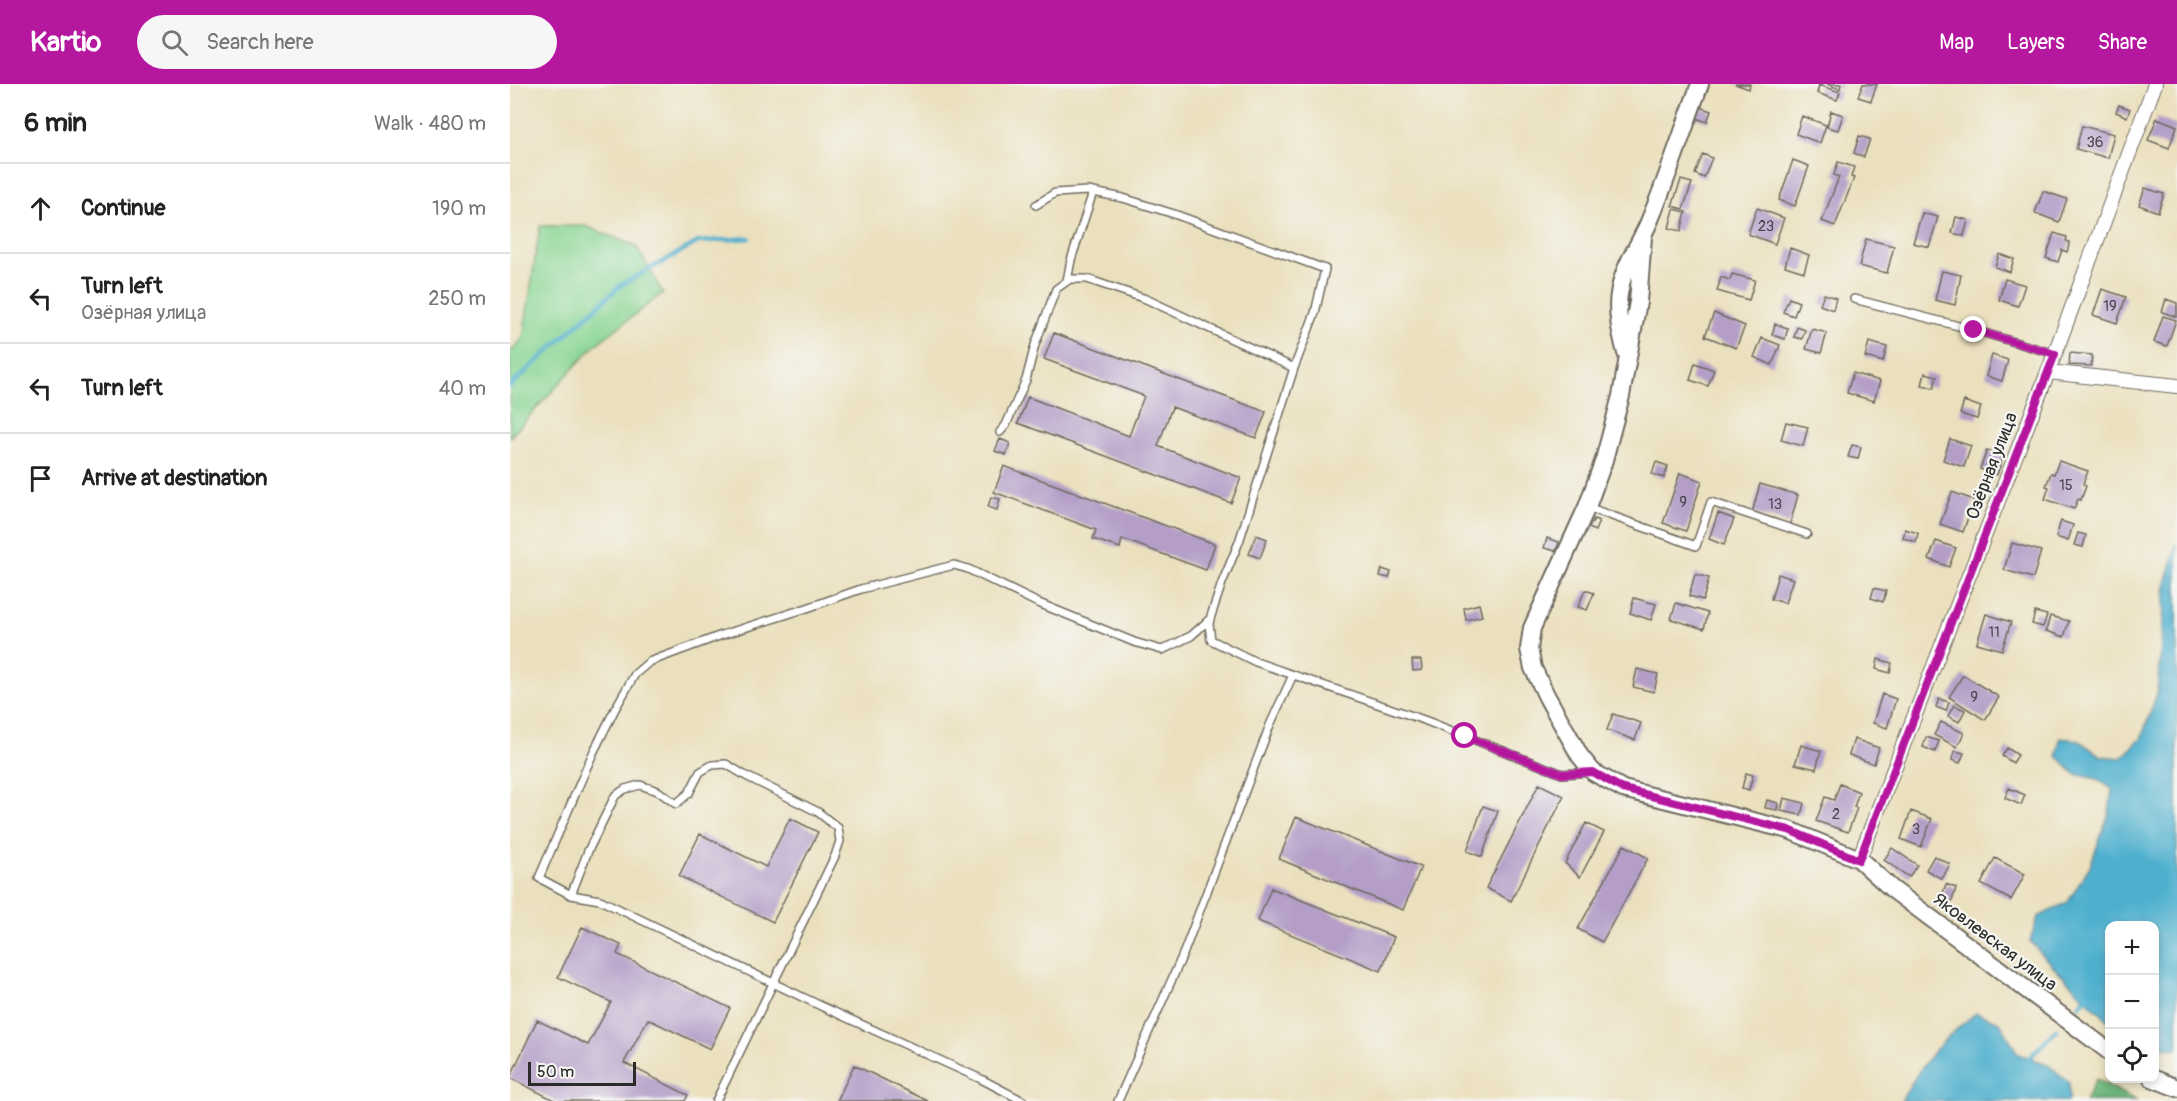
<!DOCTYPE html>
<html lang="en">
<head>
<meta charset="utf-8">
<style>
	:root { --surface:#fff; --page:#f6f6f6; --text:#222; --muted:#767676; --line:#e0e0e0; --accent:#b5179e }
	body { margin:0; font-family:Pangolin,sans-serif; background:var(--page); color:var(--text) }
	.controls { position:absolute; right:18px; bottom:18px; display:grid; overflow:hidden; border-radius:12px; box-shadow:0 3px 9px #0003 }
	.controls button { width:54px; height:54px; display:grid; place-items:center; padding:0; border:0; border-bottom:2px solid var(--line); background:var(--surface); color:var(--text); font:30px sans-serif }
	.scale { position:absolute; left:18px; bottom:15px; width:108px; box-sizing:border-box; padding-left:6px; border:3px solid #2b2b2b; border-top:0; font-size:16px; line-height:21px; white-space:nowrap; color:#2b2b2b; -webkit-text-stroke:4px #f6f6f2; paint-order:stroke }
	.stop { position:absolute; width:18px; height:18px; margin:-14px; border:4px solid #b5179e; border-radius:50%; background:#fff }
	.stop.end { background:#b5179e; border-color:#fff; box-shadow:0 2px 6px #0008 }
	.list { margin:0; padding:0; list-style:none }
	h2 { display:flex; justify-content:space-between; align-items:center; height:78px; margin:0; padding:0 24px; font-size:26px }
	h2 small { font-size:20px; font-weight:400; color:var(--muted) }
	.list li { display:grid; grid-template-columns:39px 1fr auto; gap:18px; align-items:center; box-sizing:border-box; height:90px; padding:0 24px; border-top:2px solid var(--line) }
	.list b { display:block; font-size:22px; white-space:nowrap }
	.list p { margin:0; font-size:20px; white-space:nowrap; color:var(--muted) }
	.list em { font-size:20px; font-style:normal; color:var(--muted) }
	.icon { flex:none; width:33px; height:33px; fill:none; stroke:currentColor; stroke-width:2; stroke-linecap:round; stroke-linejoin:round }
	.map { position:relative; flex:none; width:1667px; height:1017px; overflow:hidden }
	header { display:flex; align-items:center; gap:36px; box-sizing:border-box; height:84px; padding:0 30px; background:var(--accent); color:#fff }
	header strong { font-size:28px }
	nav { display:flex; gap:33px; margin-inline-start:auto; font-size:21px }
	.search { width:420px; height:54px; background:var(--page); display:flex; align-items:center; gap:15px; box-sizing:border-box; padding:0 21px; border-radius:33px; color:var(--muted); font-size:22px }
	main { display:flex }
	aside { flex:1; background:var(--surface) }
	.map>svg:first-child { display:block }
</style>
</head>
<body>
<header>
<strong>Kartio</strong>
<div class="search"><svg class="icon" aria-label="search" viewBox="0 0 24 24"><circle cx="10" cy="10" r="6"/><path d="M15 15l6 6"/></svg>Search here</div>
<nav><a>Map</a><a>Layers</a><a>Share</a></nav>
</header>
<main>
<aside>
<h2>6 min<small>Walk · 480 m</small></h2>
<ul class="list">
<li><svg class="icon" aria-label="ahead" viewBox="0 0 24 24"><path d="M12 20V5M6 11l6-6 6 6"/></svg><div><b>Continue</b></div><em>190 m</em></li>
<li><svg class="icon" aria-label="left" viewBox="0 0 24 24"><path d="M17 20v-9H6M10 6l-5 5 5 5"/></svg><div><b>Turn left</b><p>Озёрная улица</p></div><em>250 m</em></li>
<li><svg class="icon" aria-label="left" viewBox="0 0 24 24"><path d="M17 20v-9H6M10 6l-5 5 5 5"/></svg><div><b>Turn left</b></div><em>40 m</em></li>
<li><svg class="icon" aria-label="arrive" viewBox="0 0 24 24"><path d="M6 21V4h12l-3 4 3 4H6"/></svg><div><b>Arrive at destination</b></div></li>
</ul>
</aside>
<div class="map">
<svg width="1667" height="1017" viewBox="0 0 1667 1017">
	<rect width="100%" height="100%" fill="#f6f6f2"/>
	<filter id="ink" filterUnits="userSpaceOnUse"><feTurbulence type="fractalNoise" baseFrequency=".0167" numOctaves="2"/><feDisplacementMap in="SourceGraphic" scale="12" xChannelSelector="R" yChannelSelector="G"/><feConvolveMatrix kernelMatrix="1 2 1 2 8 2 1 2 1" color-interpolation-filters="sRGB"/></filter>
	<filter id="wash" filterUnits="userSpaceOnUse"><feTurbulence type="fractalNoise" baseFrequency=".008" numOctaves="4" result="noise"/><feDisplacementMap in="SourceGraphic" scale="24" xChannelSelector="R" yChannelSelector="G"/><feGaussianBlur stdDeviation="1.35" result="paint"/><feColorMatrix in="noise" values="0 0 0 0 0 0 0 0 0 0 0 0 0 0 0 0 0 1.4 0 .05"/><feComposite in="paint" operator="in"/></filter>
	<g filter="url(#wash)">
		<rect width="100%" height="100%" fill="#ebe0be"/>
		<path fill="#88d593" stroke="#5a805f" stroke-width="1.5" d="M30 142H75L126 162 153 209 84 262 0 353V269L13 254Z"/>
		<path fill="#6eb67d" stroke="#4c7054" stroke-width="1.5" d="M1586 995 1627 1017H1575Z"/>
		<path fill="#50b0ce" stroke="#3e6e7c" stroke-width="1.5" d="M1667 460V965L1645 961 1644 842H1600L1599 938 1536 875 1520 857 1528 833 1558 818 1580 782 1599 729 1602 705 1587 695 1565 690 1547 672 1550 654 1568 656 1591 672 1611 674 1631 655 1647 610 1656 500Z
			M1466 929 1490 938 1508 970 1537 980 1559 998V1017H1391C1414 976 1429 958 1466 929Z"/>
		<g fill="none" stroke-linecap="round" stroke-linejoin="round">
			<path stroke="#50b0ce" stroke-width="4.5" d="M0 302 111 201 188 158 239 154
				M1569 922 1576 914
				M1519 974 1546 946"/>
		</g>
		<g id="blocks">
			<path fill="#b49ec7" d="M1225 0H1240L1239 5Z
				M1317 0H1331L1330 5Z
				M1353 0H1367L1361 17 1348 13Z
				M1309 1 1330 8 1327 16 1307 9Z
				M1609 21 1620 25 1617 33 1606 28Z
				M1187 22 1201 27 1197 38 1183 33Z
				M1321 27 1333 31 1328 46 1317 43Z
				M1292 32 1316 41 1310 59 1286 50Z
				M1647 34 1667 42 1659 64 1638 56Z
				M1572 42 1604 50 1598 74 1566 65Z
				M1349 52 1360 55 1354 73 1344 69Z
				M1193 70 1202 74 1194 94 1185 90Z
				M1283 76 1299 82 1285 122 1269 116Z
				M1328 78 1344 83 1341 93 1344 94 1325 142 1312 137 1329 93 1324 91Z
				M1171 96 1182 99 1173 125 1162 122Z
				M1635 104 1654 110 1648 128 1629 121Z
				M1533 107 1557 115 1549 138 1525 129Z
				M1247 124 1274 134 1265 160 1238 150Z
				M1164 125 1176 128 1171 147 1159 144Z
				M1412 129 1428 133 1419 163 1403 159Z
				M1446 133 1458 136 1454 152 1442 149Z
				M1544 149 1557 153 1556 157 1560 158 1557 168 1552 166 1548 178 1536 174Z
				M1356 155 1384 162 1377 189 1349 182Z
				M1280 164 1299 171 1294 188 1275 182Z
				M1489 170 1504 175 1500 188 1485 183Z
				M1432 187 1451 191 1445 221 1425 216Z
				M1222 190 1245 196 1239 216 1207 207 1211 193 1220 196Z
				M1495 195 1515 201 1508 222 1489 216Z
				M1592 205 1616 213 1607 239 1583 231Z
				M1314 210 1326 214 1323 226 1310 221Z
				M1279 214 1289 218 1284 232 1273 228Z
				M1656 215 1667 219V233L1652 228Z
				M1204 229 1235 242 1226 264 1195 252Z
				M1653 232 1666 236 1657 262 1644 258Z
				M1265 240 1278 244 1275 255 1262 251Z
				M1287 243 1295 246 1292 255 1284 253Z
				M1302 245 1317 249 1311 269 1296 265Z
				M544 249 756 328 746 354 662 323 648 362 731 394 721 419 508 339 518 313 619 352 634 312 534 275Z
				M1252 254 1270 261 1262 281 1244 273Z
				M1359 258 1377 263 1373 278 1355 273Z
				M1560 269 1582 271 1581 282 1559 281Z
				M1482 271 1498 276 1492 297 1476 292Z
				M1185 279 1204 286 1198 302 1180 296Z
				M1343 289 1370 297 1364 317 1337 309Z
				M1415 289 1427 292 1424 304 1412 301Z
				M1454 317 1471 323 1467 335 1450 330Z
				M1276 338 1298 343 1293 362 1271 356Z
				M490 355 500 359 496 371 485 367Z
				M1440 355 1461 362 1454 383 1433 376Z
				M1342 361 1351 363 1348 375 1338 373Z
				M1477 366 1493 372 1487 391 1470 385Z
				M1549 377 1578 387 1573 400 1576 402 1571 416 1568 415 1564 425 1535 415 1539 403 1536 402 1541 389 1544 390Z
				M1146 378 1158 382 1154 394 1142 390Z
				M494 382 705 460 696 486 612 455 610 464 583 455 586 446 484 408Z
				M1170 389 1192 397 1176 447 1153 439Z
				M1250 400 1288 411 1280 440 1242 429Z
				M1442 408 1464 416 1453 448 1430 440Z
				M481 413 490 415 487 426 478 423Z
				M1208 429 1224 435 1214 461 1199 455Z
				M1084 435 1089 437 1085 447 1079 444Z
				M1551 437 1563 441 1558 457 1546 453Z
				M1395 445 1408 449 1406 458 1393 454Z
				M1568 449 1576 451 1573 463 1564 461Z
				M746 451 757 455 750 474 739 470Z
				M1037 454 1049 458 1046 467 1034 464Z
				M1426 457 1446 464 1439 483 1419 475Z
				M1502 459 1531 467 1523 494 1494 486Z
				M872 485 881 488 879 494 870 492Z
				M1185 490 1199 494 1193 516 1179 512Z
				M1268 490 1283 495 1275 519 1261 515Z
				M1364 504 1376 507 1373 518 1361 514Z
				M1075 506 1084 509 1077 526 1068 523Z
				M1124 514 1146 520 1141 536 1120 529Z
				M1166 519 1198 529 1194 545 1161 535Z
				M969 520 972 532 956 536 954 524Z
				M1525 528 1537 531 1533 543 1522 540Z
				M1476 530 1501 538 1492 566 1467 559Z
				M1540 532 1559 537 1554 553 1536 547Z
				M1368 575 1382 579 1380 589 1366 585Z
				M902 576H911L912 586 903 587Z
				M1127 585 1148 590 1144 608 1123 603Z
				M1453 591 1489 613 1475 636 1439 613Z
				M1372 610 1386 615 1377 644 1363 639Z
				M1429 615 1439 618 1436 627 1426 623Z
				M1444 621 1455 626 1449 638 1438 632Z
				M1103 630 1131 639 1125 656 1097 646Z
				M1431 638 1454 649 1447 663 1424 651Z
				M1416 653 1429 657 1425 668 1413 663Z
				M1344 655 1369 664 1364 680 1339 671Z
				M1291 661 1311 667 1306 685 1285 680Z
				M1497 664 1508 671 1503 679 1492 672Z
				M1445 667 1454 669 1450 679 1442 676Z
				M1236 689 1243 691 1239 706 1232 704Z
				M1029 700 1054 712 1001 817 976 804Z
				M1330 700 1349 708 1344 723 1347 724 1338 748 1306 737 1315 713 1324 716Z
				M1499 704 1515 711 1511 721 1495 714Z
				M1274 714 1294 719 1291 731 1271 727Z
				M1257 716 1268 719 1267 726 1255 724Z
				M973 722 988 727 972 773 957 767Z
				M1401 727 1422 735 1411 763 1391 755Z
				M786 733 911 783 893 826 769 775Z
				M280 734 308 748 263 838 169 792 190 750 256 783Z
				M1076 739 1094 748 1070 793 1055 779Z
				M1114 761 1138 774 1092 858 1068 845Z
				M1382 764 1407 781 1399 793 1374 776Z
				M1424 772 1440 780 1432 795 1416 786Z
				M1485 774 1515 790 1501 816 1471 800Z
				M1436 800 1446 804 1442 817 1431 814Z
				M761 804 884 853 871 887 748 837Z
				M72 843 111 861 107 870 220 924 200 965 138 935 114 979 178 1011 175 1017H46L0 994 27 936 78 961 101 918 48 893Z
				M344 981 418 1017H327Z"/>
		</g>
	</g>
	<g filter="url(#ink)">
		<use href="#blocks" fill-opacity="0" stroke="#6e6a5e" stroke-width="1.5"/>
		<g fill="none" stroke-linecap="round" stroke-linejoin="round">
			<defs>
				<path id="service" d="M526 121 545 109 578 107 613 114 664 130 815 185 805 229 784 284 729 458 712 499 700 535 699 540 701 556 746 578 914 636 1052 690 1080 688
					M557 197 561 176 583 108
					M1344 215 1464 246 1545 270
					M490 348 496 341 516 296 525 261 546 205 560 195H577L636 215 784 284
					M1077 423 1186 462 1201 418 1297 450
					M61 811 90 816 311 922 471 995 513 1017
					M206 1017 325 772 330 757 328 744 308 728 236 692 216 680 202 681 190 688 179 709 166 720 148 707 130 701 115 705 105 712 78 767 61 811 29 794 83 669 105 625 125 590 139 578 212 551 297 524 351 505 444 481 458 485 526 518 624 558 652 566 681 552 700 535
					M608 1017 674 868 760 641 783 591"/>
				<path id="minor" d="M1538 288 1667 302
					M1349 775 1538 288 1645 0"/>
				<path id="tertiary" d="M1133 153 1128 218 1111 312 1094 376 1077 423 1022 544 1019 565 1023 584 1037 613 1070 672 1083 688 1113 705 1279 746 1349 775 1382 805 1600 968
					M1116 269C1111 250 1106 229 1109 210 1113 182 1128 164 1139 138 1158 93 1173 46 1190 0
					M1642 994 1667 1004"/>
			</defs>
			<use href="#service" stroke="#6e6a5e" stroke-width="10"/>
			<use href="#minor" stroke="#6e6a5e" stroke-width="16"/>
			<use href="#tertiary" stroke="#6e6a5e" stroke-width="20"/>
			<use href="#service" stroke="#fff" stroke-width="7"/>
			<use href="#minor" stroke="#fff" stroke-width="14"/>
			<use href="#tertiary" stroke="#fff" stroke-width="16"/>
		</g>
	</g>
	<g fill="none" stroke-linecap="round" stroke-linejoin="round" filter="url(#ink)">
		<path stroke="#b5179e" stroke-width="8" d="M955 652 1052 690 1083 688 1113 705 1279 746 1349 776 1545 270 1464 246"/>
	</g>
	<g text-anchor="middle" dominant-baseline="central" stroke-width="4.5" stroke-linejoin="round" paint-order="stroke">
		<g font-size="15" fill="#4d4852">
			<text x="1585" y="58">36</text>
			<text x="1256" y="142">23</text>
			<text x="1600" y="222">19</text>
			<text x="1556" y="401">15</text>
			<text x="1173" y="418">9</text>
			<text x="1265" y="420">13</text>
			<text x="1484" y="548">11</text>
			<text x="1464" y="613">9</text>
			<text x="1326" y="730">2</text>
			<text x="1406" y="745">3</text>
		</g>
		<g font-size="18" fill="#2b2b2b" stroke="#f6f6f2">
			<text transform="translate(1482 382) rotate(-69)">Озёрная улица</text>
			<text transform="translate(1485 858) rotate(37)">Яковлевская улица</text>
		</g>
	</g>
</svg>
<div class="controls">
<button>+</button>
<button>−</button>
<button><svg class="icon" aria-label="locate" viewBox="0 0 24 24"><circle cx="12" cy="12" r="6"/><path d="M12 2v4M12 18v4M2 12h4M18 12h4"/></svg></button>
</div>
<div class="scale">50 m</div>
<div class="stop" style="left:955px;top:652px"></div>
<div class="stop end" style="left:1464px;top:246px"></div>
</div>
</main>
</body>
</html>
